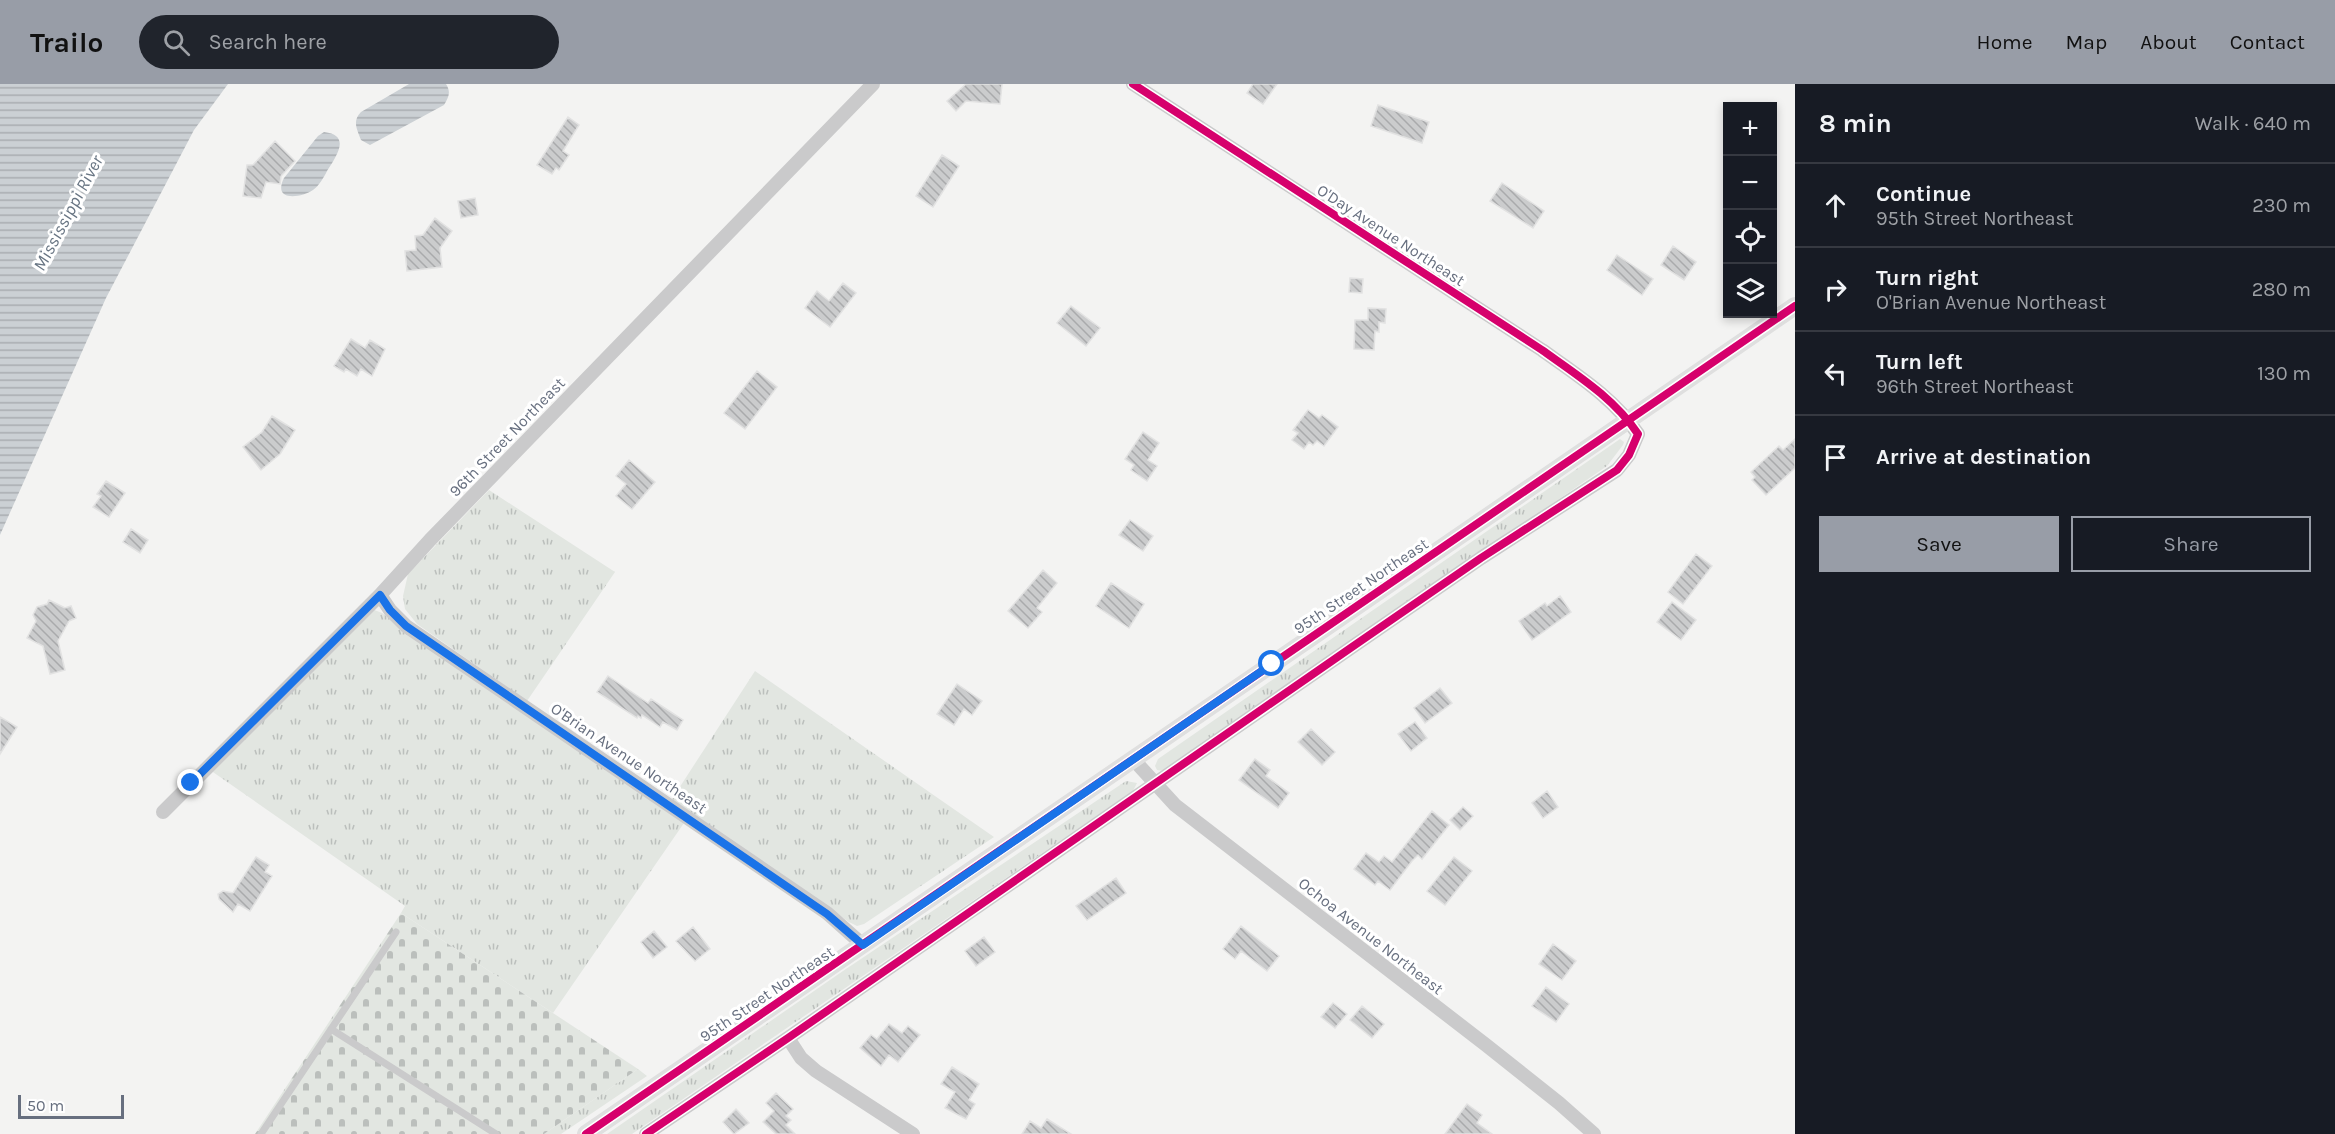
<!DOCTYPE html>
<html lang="en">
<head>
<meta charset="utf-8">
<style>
	:root { --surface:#171b24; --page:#20242c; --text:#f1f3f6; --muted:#9ea1a6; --line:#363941; --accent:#989da7 }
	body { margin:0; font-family:Karla,sans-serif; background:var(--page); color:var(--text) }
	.controls { position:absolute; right:18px; top:18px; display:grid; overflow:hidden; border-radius:0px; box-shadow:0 3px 9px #0003 }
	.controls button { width:54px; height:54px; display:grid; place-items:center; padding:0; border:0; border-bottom:2px solid var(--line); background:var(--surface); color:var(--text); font:30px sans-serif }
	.scale { position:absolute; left:18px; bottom:15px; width:106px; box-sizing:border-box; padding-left:6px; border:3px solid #676f7f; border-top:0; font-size:16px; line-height:21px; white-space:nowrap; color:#676f7f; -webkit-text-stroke:4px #fff; paint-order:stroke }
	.stop { position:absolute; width:18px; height:18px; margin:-14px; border:4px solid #1a73e8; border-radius:50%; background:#fff }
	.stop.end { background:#1a73e8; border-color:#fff; box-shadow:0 2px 6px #0008 }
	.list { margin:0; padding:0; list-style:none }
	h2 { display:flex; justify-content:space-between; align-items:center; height:78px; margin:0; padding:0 24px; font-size:26px }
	h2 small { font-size:20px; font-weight:400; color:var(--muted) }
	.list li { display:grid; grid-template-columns:39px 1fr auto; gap:18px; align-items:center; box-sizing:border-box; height:84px; padding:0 24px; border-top:2px solid var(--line) }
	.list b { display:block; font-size:22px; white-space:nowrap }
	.list p { margin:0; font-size:20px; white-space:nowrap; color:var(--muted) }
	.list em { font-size:20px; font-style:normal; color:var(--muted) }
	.actions { display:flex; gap:12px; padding:18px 24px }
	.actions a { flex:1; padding:14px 0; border:2px solid var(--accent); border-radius:0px; text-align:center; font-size:21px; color:var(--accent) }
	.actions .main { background:var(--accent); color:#111 }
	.icon { flex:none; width:33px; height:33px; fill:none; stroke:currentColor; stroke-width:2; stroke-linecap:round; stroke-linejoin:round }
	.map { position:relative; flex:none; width:1795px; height:1050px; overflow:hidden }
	header { display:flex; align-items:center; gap:36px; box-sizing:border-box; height:84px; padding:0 30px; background:var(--accent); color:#111 }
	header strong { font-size:28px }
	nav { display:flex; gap:33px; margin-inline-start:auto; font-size:21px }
	.search { width:420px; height:54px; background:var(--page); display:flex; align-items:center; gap:15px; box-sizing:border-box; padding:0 21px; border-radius:33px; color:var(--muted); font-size:22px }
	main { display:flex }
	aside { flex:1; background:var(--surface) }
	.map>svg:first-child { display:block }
</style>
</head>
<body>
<header>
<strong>Trailo</strong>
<div class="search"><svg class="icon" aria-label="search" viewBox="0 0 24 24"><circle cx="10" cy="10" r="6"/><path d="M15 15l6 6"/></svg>Search here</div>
<nav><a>Home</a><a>Map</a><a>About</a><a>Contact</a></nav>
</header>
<main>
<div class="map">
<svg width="1795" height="1050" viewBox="0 0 1795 1050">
	<defs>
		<pattern id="grass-tufts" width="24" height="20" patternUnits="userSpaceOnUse" patternTransform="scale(1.5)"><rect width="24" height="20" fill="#e2e6e1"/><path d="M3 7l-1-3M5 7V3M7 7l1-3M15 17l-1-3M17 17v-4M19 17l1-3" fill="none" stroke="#bbbfbc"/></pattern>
		<pattern id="cemetery-stones" width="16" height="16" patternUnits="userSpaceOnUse" patternTransform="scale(1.5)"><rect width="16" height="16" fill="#e2e6e1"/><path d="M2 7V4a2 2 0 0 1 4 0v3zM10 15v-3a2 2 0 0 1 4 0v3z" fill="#bbbfbc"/></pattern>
		<pattern id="water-rules" width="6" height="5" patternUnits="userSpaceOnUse" patternTransform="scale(1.5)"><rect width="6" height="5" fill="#cbd0d4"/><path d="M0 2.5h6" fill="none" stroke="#a9adb1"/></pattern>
		<pattern id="building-back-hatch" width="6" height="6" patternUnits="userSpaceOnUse" patternTransform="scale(1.5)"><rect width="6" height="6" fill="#cbcccd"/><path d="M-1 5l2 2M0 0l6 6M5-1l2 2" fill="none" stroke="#a9aaac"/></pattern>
	</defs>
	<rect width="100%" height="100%" fill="#f3f3f2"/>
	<path fill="url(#grass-tufts)" d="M1620 355 1624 358 1623 361 1607 382 1164 687 1157 686 1155 682 1158 675Z
		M489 406 615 488 527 617 417 540 405 525 403 512 408 490Z
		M372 525 382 529 684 739 553 929 401 829 405 822 210 686Z
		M755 587 994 753 864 840 857 842 849 838 672 715Z
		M1126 697 1137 699 1133 707 632 1050H607L843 887Z
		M638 985 647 992 561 1050H544Z"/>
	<path fill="url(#cemetery-stones)" d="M401 829 638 985 544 1050H255Z"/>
	<path fill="url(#water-rules)" d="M0 0H228L194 46 106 214 0 451Z
		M409 0H446C451 8 449 13 444 21L370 61 361 56C357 45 352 37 361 28Z
		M324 48C352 51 336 73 327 87 324 93 319 102 313 106 301 114 272 118 284 94L318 52Z"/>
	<path fill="url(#building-back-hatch)" stroke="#e2e2e2" stroke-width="1.5" d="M966 0H1002L1000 20 966 17 956 27 947 17Z
		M1253 0H1277L1263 20 1247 9Z
		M1378 21 1429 38 1422 59 1371 42Z
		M568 33 579 41 563 67 569 71 559 86 556 84 552 90 537 81Z
		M275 57 295 77 281 92 280 100 266 98 261 114 243 112 247 81H253Z
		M942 71 959 82 933 123 916 112Z
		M1502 99 1544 127 1533 144 1490 117Z
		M475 114 478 131 461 134 458 117Z
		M435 134 452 147 440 164 442 183 407 187 405 167 416 166 415 152 423 151Z
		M1673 162 1696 178 1684 196 1661 181Z
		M1617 171 1653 195 1642 211 1607 186Z
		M1350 194 1363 195 1362 209 1349 208Z
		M843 199 856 209 830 243 805 224 817 207 829 217Z
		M1071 222 1100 244 1086 262 1057 239Z
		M1368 224 1386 225 1385 239 1379 238V248L1375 247 1374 266 1354 265 1355 236H1368Z
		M351 255 365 264 370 256 385 265 372 292 361 285 357 292 346 285 344 288 334 282Z
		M757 287 777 303 745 345 724 329Z
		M1308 326 1319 334 1322 331 1338 343 1324 362 1317 357 1313 361 1309 358 1304 365 1292 356 1298 349 1293 346Z
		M272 332 295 346 280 370 261 386 243 363 262 348Z
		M1143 348 1159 359 1148 376 1157 382 1147 397 1131 386 1134 381 1125 375Z
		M1795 355V384L1766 411 1752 396 1755 393 1751 388 1779 362 1783 366Z
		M629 376 655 398 632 425 616 412 626 400 616 392Z
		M106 397 125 409 109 433 93 423 101 412 97 410Z
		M1130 436 1153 452 1143 467 1119 451Z
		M131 445 148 456 140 469 123 458Z
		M1696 470 1712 482 1683 520 1668 508Z
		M1043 486 1057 499 1037 524 1042 528 1028 544 1008 527Z
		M1111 499 1144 520 1129 544 1096 522Z
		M1560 512 1571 528 1532 556 1519 537 1545 519 1547 522Z
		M49 516 65 524 71 522 76 534 69 537 58 557 65 586 50 590 43 562 27 554 36 537 33 531 37 523 47 520Z
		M1672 518 1696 536 1681 556 1657 538Z
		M608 592 648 619 651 615 683 636 677 646 663 638 660 643 642 631 641 634 638 632 637 634 597 608Z
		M957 600 982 617 972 631 964 625 954 641 937 630Z
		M1440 604 1452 619 1425 639 1414 624Z
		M0 633 17 643 0 670Z
		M1415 638 1427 654 1411 667 1398 650Z
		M1311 645 1335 668 1322 681 1298 658Z
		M1255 675 1270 686 1266 692 1289 709 1278 724 1239 696Z
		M1547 707 1558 723 1543 734 1532 719Z
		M1463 723 1473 732 1460 746 1450 736Z
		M1432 727 1449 741 1422 775 1418 771 1412 777 1390 806 1378 797 1375 801 1354 785 1366 769 1379 778 1384 772 1392 778Z
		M256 773 269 781 265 788 272 792 250 827 238 820 233 828 219 815 218 810 223 807 233 809Z
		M1454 773 1472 787 1445 821 1427 807Z
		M1116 794 1126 809 1087 836 1076 822Z
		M1241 842 1279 872 1267 887 1241 867 1235 875 1223 865Z
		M693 843 710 865 695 877 676 857Z
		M654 847 667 863 653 874 641 858Z
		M984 853 995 868 976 882 965 867Z
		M1553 860 1576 877 1562 896 1539 880Z
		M1546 903 1569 920 1556 938 1532 922Z
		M1333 919 1347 930 1335 944 1321 933Z
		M1362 922 1384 940 1372 954 1350 936Z
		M889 940 902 949 908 942 920 951 898 978 889 971 881 982 860 964 871 951 877 955Z
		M952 983 979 1000 969 1016 975 1020 966 1035 945 1024 955 1008 941 1000Z
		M776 1009 793 1025 786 1032 791 1036 786 1041 795 1050H776L763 1038 774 1027 766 1019Z
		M1467 1020 1482 1031 1477 1039 1492 1050H1445Z
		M736 1025 749 1039 734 1050 723 1038Z
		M1047 1035 1071 1050H1022L1030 1037 1041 1044Z"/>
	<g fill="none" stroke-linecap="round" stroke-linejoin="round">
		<path stroke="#cacacb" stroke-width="7" d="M331 945 496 1050
			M261 1050 396 848"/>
		<path stroke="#cacacb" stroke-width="14" d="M380 511 390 526 406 542 827 829 863 861
			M1133 675 1175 721 1486 961 1559 1019 1594 1050
			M163 728 380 511 430 456 873 0
			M788 954 801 974 816 987 913 1050
			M646 1050 788 954 1352 563 1481 474 1617 386 1629 371 1638 350C1614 314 1577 291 1542 266L1133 0"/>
		<path stroke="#dfdfdf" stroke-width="18" d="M586 1050 1795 222"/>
		<defs>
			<path id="cycleway" d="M586 1050 1795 222
				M646 1050 788 954 1352 563 1481 474 1617 386 1629 371 1638 350C1614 314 1577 291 1542 266L1133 0"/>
		</defs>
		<use href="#cycleway" stroke="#fff" stroke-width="11"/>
		<use href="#cycleway" stroke="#d6006c" stroke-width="8"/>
	</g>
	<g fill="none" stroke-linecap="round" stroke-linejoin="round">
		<path stroke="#1a73e8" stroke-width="8" d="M191 699 380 511 390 526 406 542 827 830 863 861 1272 580"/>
	</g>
	<g text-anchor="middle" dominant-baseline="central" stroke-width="6" stroke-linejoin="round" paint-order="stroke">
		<g font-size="16" fill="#676f7f" stroke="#fff">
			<text transform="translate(1391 151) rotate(33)">O'Day Avenue Northeast</text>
			<text transform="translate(507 353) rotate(-46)">96th Street Northeast</text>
			<text transform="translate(1361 502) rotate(-34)">95th Street Northeast</text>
			<text transform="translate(629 674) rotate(34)">O'Brian Avenue Northeast</text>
			<text transform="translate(1371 852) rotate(38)">Ochoa Avenue Northeast</text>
			<text transform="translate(767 910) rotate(-34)">95th Street Northeast</text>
		</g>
		<g font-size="18" font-style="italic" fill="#687583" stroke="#fff">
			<text transform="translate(68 129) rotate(-62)">Mississippi River</text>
		</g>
	</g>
</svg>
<div class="controls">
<button>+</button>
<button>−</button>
<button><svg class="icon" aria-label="locate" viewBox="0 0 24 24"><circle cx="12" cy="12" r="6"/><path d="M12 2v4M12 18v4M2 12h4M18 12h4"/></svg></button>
<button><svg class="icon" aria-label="layers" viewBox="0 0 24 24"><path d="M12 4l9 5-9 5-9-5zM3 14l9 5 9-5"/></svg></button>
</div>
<div class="scale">50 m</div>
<div class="stop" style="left:1272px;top:580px"></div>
<div class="stop end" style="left:191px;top:699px"></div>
</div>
<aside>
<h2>8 min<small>Walk · 640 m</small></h2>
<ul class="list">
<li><svg class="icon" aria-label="ahead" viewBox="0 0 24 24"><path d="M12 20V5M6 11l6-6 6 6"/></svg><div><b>Continue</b><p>95th Street Northeast</p></div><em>230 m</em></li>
<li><svg class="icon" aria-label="right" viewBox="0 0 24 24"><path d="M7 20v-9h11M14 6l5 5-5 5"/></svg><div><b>Turn right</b><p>O'Brian Avenue Northeast</p></div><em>280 m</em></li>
<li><svg class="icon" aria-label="left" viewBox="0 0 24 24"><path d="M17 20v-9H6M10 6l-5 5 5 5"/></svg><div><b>Turn left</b><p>96th Street Northeast</p></div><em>130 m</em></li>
<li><svg class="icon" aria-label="arrive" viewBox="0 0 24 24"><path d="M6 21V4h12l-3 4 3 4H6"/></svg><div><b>Arrive at destination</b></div></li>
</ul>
<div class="actions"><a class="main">Save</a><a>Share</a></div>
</aside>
</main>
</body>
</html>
